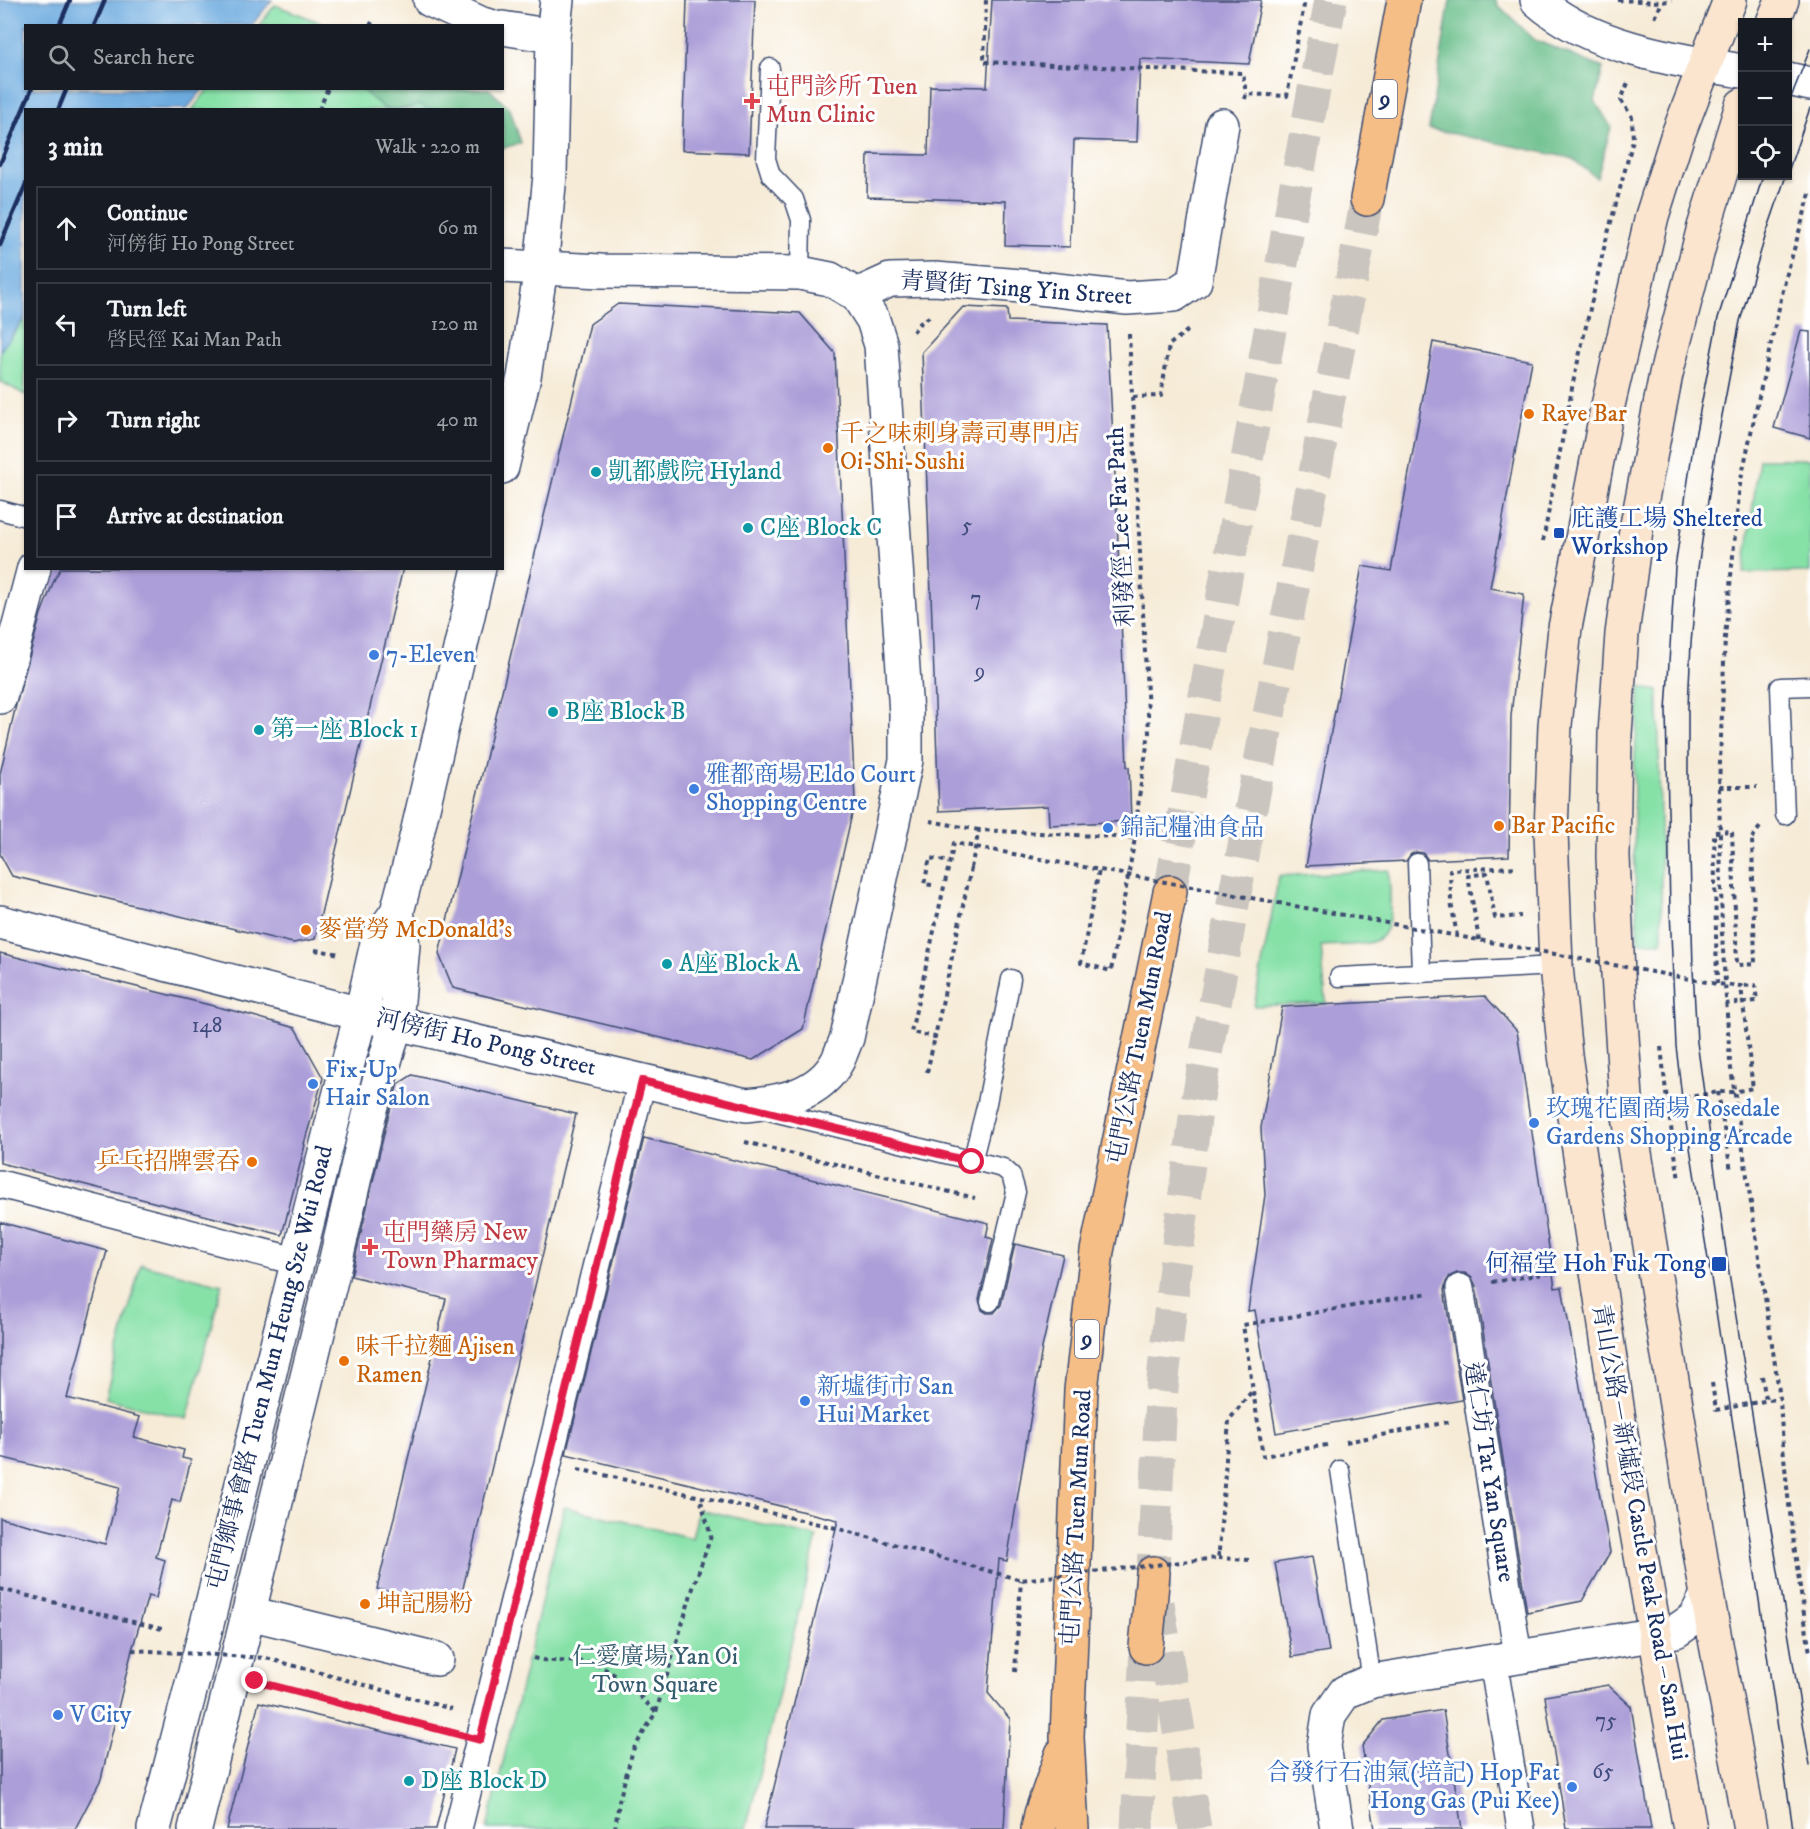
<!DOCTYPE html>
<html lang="en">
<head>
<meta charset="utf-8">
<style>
	:root { --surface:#171b24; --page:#20242c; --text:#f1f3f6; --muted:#9ea1a6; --line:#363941 }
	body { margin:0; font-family:"IM FELL DW Pica","Noto Serif TC",serif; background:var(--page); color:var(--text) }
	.controls { position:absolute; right:18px; top:18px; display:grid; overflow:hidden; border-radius:0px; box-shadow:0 2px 4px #0004 }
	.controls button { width:54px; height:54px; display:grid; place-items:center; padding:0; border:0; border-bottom:2px solid var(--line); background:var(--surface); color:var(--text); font:30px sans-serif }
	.stop { position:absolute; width:18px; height:18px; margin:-14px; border:4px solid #e11d48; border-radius:50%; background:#fff }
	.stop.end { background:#e11d48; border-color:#fff; box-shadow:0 2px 6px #0008 }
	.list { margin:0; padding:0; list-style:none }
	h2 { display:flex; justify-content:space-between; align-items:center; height:78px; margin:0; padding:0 24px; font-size:26px }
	h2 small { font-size:20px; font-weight:400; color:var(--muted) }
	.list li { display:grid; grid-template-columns:39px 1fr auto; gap:18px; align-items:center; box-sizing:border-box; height:84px; margin:0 12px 12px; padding:0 12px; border:2px solid var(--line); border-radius:0px }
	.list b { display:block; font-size:22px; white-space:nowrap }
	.list p { margin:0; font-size:20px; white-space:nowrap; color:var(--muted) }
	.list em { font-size:20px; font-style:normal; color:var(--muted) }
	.icon { flex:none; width:33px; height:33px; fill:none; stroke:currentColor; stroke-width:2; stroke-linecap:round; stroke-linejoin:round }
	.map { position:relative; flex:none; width:1810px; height:1829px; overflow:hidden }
	.search { position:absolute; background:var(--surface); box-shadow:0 2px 4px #0004; left:24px; top:24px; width:480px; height:66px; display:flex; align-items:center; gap:15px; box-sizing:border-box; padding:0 21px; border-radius:0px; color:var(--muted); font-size:22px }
	.panel { position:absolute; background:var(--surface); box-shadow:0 2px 4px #0004; left:24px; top:108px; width:480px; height:462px; border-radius:0px }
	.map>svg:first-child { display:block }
</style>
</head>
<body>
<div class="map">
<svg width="1810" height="1829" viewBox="0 0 1810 1829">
	<rect width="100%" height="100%" fill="#fff"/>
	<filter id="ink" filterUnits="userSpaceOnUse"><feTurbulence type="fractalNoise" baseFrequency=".0167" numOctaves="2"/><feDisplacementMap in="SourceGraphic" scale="12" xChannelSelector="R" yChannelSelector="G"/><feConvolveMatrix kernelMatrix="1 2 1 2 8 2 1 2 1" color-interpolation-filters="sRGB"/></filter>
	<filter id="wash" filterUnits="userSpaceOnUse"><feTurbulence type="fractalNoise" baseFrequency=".008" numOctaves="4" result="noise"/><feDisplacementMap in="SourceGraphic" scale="24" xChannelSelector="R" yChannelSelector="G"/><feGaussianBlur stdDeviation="1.35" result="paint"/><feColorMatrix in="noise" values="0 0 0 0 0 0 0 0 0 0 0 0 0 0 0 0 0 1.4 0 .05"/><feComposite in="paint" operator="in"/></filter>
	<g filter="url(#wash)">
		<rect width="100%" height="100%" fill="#f6ebd7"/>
		<path fill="#86e1a7" stroke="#508882" stroke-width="1.5" d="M275 5 327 25H259Z
			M209 88 465 89 475 110H192Z
			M25 319V395L0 381V351Z
			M1759 459H1810V572L1744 573Z
			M1640 687 1658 691 1662 942H1638L1634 848V768Z
			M1389 870C1389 890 1397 935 1372 942 1356 947 1337 944 1321 946L1326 1003 1254 1006 1279 876Z
			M141 1264 222 1285 187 1419 105 1398Z
			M564 1507 692 1538 699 1509 817 1537 746 1829H487Z"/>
		<path fill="#6cbf8c" stroke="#447775" stroke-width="1.5" d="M1450 0H1496L1498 5 1535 40 1603 68 1595 101 1611 127 1597 178 1571 158 1429 129Z
			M361 89H489L510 109 521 143 503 148 502 110 427 109 421 105 402 109H385Z"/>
		<path fill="#6dabdf" stroke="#446d9e" stroke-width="1.5" d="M0 0H272L252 25 26 26V88L203 89 187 109 26 110 25 318 0 351Z"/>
		<g id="blocks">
			<path fill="#ac9ed8" d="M687 0H755L749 153 682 150Z
				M992 0H1261L1249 64 1140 59 1137 142 1074 140 1070 247 1005 245 1006 201 867 197 868 154 928 155 930 86 987 87Z
				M618 304 800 313 835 353 855 801 803 1029 753 1060 453 988 439 954 590 324Z
				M963 307 1007 309 1008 321 1107 325 1116 494 1127 767H1129L1131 821 1049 825 1048 806 939 811 922 352Z
				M1801 331 1810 332V438L1774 428Z
				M1433 342 1532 361 1490 588 1524 594 1511 716 1509 856 1428 860 1423 853 1416 852 1411 854 1406 861 1306 866 1362 566 1391 571Z
				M61 568H403L315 939 293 943 12 876 0 854V774L16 705 41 614 55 578Z
				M0 953 246 1014 295 1028 323 1078 304 1144 305 1145 282 1235 0 1163Z
				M1485 996 1517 1031 1555 1288 1562 1287 1610 1552 1582 1601 1527 1612 1476 1286 1472 1278 1465 1273H1457L1450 1276 1446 1282 1444 1290 1462 1400 1276 1433 1255 1310 1248 1311 1265 1195 1261 1128 1282 1007Z
				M412 1075 576 1114 458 1609 377 1589 446 1299 351 1276 387 1121 398 1084Z
				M644 1138 989 1223 986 1237 993 1239 979 1300 982 1310 987 1313H994L1001 1305 1015 1244 1063 1255 1042 1348 1007 1561 999 1559 988 1693 1010 1719 1004 1829H764L838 1520 566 1454Z
				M0 1222 107 1251 67 1398 140 1417 134 1437 184 1450 182 1458 191 1460 180 1502 172 1500 156 1557 165 1560 156 1598 148 1596 132 1650 101 1779 75 1829H0V1518L105 1544 120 1487 0 1457Z
				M1312 1557 1329 1651 1292 1657 1275 1563Z
				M1608 1685 1631 1706 1651 1829H1566L1545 1696Z
				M259 1702 455 1749 436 1829H227Z
				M1443 1710 1462 1829H1375L1362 1746 1383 1720Z"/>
		</g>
	</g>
	<g filter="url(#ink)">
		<use href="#blocks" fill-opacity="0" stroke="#3c4b70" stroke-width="1.5"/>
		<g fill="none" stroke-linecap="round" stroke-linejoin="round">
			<path stroke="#cac5bf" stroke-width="33" stroke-dasharray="33 16" stroke-linecap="butt" d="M1170 892 1295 190 1331 0
				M1137 1829 1146 1647
				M1195 1829 1153 1573 1161 1398 1175 1267 1197 1104 1233 904 1367 199"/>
			<defs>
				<path id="service" d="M770 68 766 159 771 175 794 199 801 220 800 273
					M0 510 26 517
					M1785 815 1780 687 1810 686
					M1417 863 1421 972
					M1339 977 1556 966
					M765 1110 1003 1168 1011 1175 1016 1192 990 1302
					M972 1162 987 1103 1011 979
					M1340 1470 1372 1681"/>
				<path id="pedestrian" d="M0 1184 284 1258
					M1460 1288 1518 1656
					M1493 1661 1521 1829
					M458 1829 642 1081"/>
				<path id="minor" d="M1537 0C1589 47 1675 60 1742 71
					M1788 79 1810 84
					M857 295 890 280 935 279 1021 286 1127 298 1174 295 1195 281 1222 125
					M0 697 34 568
					M0 922 396 1023 746 1105C781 1102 820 1095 838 1060 841 1053 844 1045 847 1038L906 760V713L881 345 873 320 857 295 830 279 800 273 601 271 502 266
					M249 1613 437 1659
					M1337 1829 1324 1746 1329 1715 1345 1692 1372 1681 1676 1631 1695 1618 1707 1595"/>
				<path id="tertiary" d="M430 0 482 24 490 26
					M502 28 553 36
					M502 467 524 377 541 268 550 175 553 36 557 0
					M154 1829 194 1676 336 1108 361 1014 378 939 397 912 412 855 479 568
					M195 1829 333 1272 369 1116 396 1023 403 945 397 912"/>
				<path id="secondary" d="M1773 22 1782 0
					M1742 105 1704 227 1666 374 1636 530 1622 634 1615 734 1613 857 1618 974 1626 1098 1707 1595 1750 1829
					M1690 1829 1630 1494 1565 1055 1556 966 1551 832 1555 725 1565 628 1606 414 1652 216 1677 137 1730 0"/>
				<path id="trunk" d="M1367 199 1404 0
					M1146 1647 1153 1573
					M1038 1829 1041 1814 1062 1754
					M1072 1829 1067 1737 1081 1390 1097 1251 1170 892"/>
			</defs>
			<use href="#service" stroke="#3c4b70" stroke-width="21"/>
			<use href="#pedestrian" stroke="#3c4b70" stroke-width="30"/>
			<use href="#minor" stroke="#3c4b70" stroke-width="36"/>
			<use href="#tertiary" stroke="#3c4b70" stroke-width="36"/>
			<use href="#secondary" stroke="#3c4b70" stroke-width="36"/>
			<use href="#trunk" stroke="#3c4b70" stroke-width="36"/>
			<path stroke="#3c4b70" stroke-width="4" stroke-dasharray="4.5 4.5" stroke-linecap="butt" d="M986 0 984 62 1243 73 1246 94
				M1618 0 1662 2 1672 0
				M1655 18 1662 2
				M370 26 372 22
				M1245 99 1246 94 1287 96 1305 0
				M319 110 328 88
				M1810 194 1786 277 1757 405 1740 484 1725 637 1719 787 1722 934 1730 1062 1780 1398C1784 1484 1797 1569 1810 1653
				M913 332 919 324 932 315
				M1129 334 1149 733 1139 797 1135 838
				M1133 397 1161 396 1169 345 1191 328
				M1543 541 1573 383 1603 252 1633 140 1632 117 1621 100 1628 83
				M1719 787H1757
				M930 821 979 830
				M1752 838 1760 827
				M971 868 979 830 1135 838 1111 971 1081 963 1099 870
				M932 885 924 884 930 858 949 862
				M1457 936 1451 902 1450 870 1518 867
				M1479 940 1468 876 1487 873 1495 918 1521 916
				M315 950 341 954
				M1725 1004 1757 1001 1755 985 1741 986
				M1661 1047 1667 1101 1679 1180
				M927 1072 935 1037
				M1718 1092 1731 1171
				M1667 1101 1718 1092H1733L1753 1088 1752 1081
				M745 1142 975 1198
				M1492 1282 1562 1271
				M1762 1376 1766 1401
				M1712 1383 1716 1410 1780 1398
				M1346 1442 1448 1422
				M1327 1445 1263 1456 1243 1325 1429 1293
				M578 1469 832 1527
				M1219 1551 1229 1420 1252 1391
				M1218 1558 1249 1560
				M0 1589 166 1630
				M533 1658C550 1663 566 1660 584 1662 613 1666 635 1693 656 1712
				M1015 1672 1021 1580
				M267 1684 448 1732
				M615 1829 619 1801 633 1750 656 1712 692 1591 711 1536 700 1498"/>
			<use href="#service" stroke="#fff" stroke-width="18"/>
			<use href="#pedestrian" stroke="#fff" stroke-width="27"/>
			<use href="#minor" stroke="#fff" stroke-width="33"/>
			<use href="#tertiary" stroke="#fff" stroke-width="33"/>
			<use href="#secondary" stroke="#fbe5cf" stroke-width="33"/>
			<use href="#trunk" stroke="#f6be87" stroke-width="33"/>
			<path stroke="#1b2f5e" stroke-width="1.5" d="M1788 105 1810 49
				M1788 172 1810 108
				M1763 176 1718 318 1693 447 1675 567 1666 710 1670 911 1676 1046 1682 1098 1712 1284 1793 1829
				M1786 176 1766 234 1740 321 1716 447 1698 568 1691 643 1688 707V779L1693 969 1697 1042 1730 1280 1810 1765"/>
			<path stroke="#1b2f5e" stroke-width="4.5" d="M59 26 70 0
				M94 26 105 0
				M58 110 67 88
				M0 164 32 88
				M0 245 26 184"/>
			<path stroke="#3c4b70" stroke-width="4" stroke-dasharray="4.5 4.5" stroke-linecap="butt" d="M971 868 935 1037 911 1032 954 843 1717 984 1741 986 1752 1081
				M1717 984 1714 832 1732 831 1737 965 1755 964 1752 838
				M832 1527 1021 1580 1218 1558 1219 1551
				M132 1650 266 1658 452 1709"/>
		</g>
	</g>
	<g fill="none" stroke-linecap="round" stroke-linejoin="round" filter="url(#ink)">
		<path stroke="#e11d48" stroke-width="8" d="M255 1681 480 1740 642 1081 972 1162"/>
	</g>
	<g fill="#e0444e" stroke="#fff" stroke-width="2">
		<path d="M749 92h6v6h6v6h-6v6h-6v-6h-6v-6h6z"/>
		<path d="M367 1238h6v6h6v6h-6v6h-6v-6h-6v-6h6z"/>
	</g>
	<g fill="#e8710a" stroke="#fff" stroke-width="2">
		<circle cx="1529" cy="414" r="6"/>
		<circle cx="828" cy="448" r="6"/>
		<circle cx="1499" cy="826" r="6"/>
		<circle cx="306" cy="930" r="6"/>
		<circle cx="252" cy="1162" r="6"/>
		<circle cx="344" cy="1361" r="6"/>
		<circle cx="365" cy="1604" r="6"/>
	</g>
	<g fill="#0f9aa8" stroke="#fff" stroke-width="2">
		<circle cx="596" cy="472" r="6"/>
		<circle cx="748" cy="528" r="6"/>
		<circle cx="553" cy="712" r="6"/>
		<circle cx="259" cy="730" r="6"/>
		<circle cx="667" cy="964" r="6"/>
		<circle cx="409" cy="1781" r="6"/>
	</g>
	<g fill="#1a4fb4" stroke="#fff" stroke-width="2">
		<rect x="1553" y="527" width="12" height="12" rx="3"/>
		<rect x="1711" y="1256" width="16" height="16" rx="3"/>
	</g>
	<g fill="#3f7fe0" stroke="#fff" stroke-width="2">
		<circle cx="374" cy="655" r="6"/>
		<circle cx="694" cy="789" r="6"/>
		<circle cx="1108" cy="828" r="6"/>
		<circle cx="313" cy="1084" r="6"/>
		<circle cx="1534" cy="1123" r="6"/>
		<circle cx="805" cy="1401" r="6"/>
		<circle cx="58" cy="1715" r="6"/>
		<circle cx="1572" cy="1787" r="6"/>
	</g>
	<g text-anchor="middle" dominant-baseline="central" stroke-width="6" stroke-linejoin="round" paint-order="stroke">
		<g font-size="21" fill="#3f4b7c">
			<text x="967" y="526">5</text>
			<text x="976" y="599">7</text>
			<text x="980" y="672">9</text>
			<text x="207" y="1026">148</text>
			<text x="1606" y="1721">75</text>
			<text x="1603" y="1772">65</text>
		</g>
		<g fill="#fff" stroke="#5f6d8e" stroke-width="1.5">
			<rect x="1373" y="80" width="24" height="38" rx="4.5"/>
			<rect x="1075" y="1320" width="24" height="38" rx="4.5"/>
		</g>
		<g font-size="22" font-weight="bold" fill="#1b2f5e">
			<text x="1385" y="99">9</text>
			<text x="1087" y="1339">9</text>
		</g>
		<g font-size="24" fill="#be3a42" stroke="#fff" text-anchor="start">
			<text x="766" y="87">屯門診所 Tuen<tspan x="766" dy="28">Mun Clinic</tspan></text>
			<text x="382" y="1233">屯門藥房 New<tspan x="382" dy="28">Town Pharmacy</tspan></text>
		</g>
		<g font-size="24" fill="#1b2f5e" stroke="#fff">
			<text transform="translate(1016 289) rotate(4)">青賢街 Tsing Yin Street</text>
			<text transform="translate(1121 527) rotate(-93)">利發徑 Lee Fat Path</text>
			<text transform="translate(1140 1038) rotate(-79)">屯門公路 Tuen Mun Road</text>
			<text transform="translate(486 1043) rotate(13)">河傍街 Ho Pong Street</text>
			<text transform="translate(270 1368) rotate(-76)">屯門鄉事會路 Tuen Mun Heung Sze Wui Road</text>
			<text transform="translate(1489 1472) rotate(81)">達仁坊 Tat Yan Square</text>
			<text transform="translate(1077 1518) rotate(-87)">屯門公路 Tuen Mun Road</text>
			<text transform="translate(1640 1532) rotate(80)">青山公路－新墟段 Castle Peak Road – San Hui</text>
		</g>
		<g font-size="24" fill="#c56008" stroke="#fff" text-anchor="start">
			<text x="1541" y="414">Rave Bar</text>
			<text x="840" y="434">千之味刺身壽司專門店<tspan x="840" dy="28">Oi-Shi-Sushi</tspan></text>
			<text x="1511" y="826">Bar Pacific</text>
			<text x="318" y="930">麥當勞 McDonald's</text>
			<text x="240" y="1162" text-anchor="end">乒乓招牌雲吞</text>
			<text x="356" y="1347">味千拉麵 Ajisen<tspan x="356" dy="28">Ramen</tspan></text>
			<text x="377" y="1604">坤記腸粉</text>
		</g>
		<g font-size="24" fill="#0d838f" stroke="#fff" text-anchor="start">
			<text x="608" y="472">凱都戲院 Hyland</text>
			<text x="760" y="528">C座 Block C</text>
			<text x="565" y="712">B座 Block B</text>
			<text x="271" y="730">第一座 Block 1</text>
			<text x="679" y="964">A座 Block A</text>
			<text x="421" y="1781">D座 Block D</text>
		</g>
		<g font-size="24" fill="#164399" stroke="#fff" text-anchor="start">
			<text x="1571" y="519">庇護工場 Sheltered<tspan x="1571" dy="28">Workshop</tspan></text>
			<text x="1706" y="1264" text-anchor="end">何福堂 Hoh Fuk Tong</text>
		</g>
		<g font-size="24" fill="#366cbe" stroke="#fff" text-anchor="start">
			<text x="386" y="655">7-Eleven</text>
			<text x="706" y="775">雅都商場 Eldo Court<tspan x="706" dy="28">Shopping Centre</tspan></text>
			<text x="1120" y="828">錦記糧油食品</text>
			<text x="325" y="1070">Fix-Up<tspan x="325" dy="28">Hair Salon</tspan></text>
			<text x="1546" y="1109">玫瑰花園商場 Rosedale<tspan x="1546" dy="28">Gardens Shopping Arcade</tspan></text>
			<text x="817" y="1387">新墟街市 San<tspan x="817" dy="28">Hui Market</tspan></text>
			<text x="70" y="1715">V City</text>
			<text x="1560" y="1773" text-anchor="end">合發行石油氣(培記) Hop Fat<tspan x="1560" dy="28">Hong Gas (Pui Kee)</tspan></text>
		</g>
		<g font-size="24" fill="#365c70" stroke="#fff">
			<text x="655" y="1657">仁愛廣場 Yan Oi<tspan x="655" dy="28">Town Square</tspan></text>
		</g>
	</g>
</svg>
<div class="controls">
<button>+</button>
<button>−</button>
<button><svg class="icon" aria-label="locate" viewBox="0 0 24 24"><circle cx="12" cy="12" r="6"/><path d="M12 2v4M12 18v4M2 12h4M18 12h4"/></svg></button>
</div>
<div class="stop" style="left:972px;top:1162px"></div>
<div class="stop end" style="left:255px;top:1681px"></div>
<div class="search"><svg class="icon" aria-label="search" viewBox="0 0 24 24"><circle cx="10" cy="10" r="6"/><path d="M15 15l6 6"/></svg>Search here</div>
<section class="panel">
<h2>3 min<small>Walk · 220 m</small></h2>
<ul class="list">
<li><svg class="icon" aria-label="ahead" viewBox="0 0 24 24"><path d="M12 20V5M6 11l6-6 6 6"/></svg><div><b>Continue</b><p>河傍街 Ho Pong Street</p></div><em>60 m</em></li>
<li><svg class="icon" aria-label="left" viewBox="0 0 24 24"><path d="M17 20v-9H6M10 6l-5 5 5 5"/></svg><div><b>Turn left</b><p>啓民徑 Kai Man Path</p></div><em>120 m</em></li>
<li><svg class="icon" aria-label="right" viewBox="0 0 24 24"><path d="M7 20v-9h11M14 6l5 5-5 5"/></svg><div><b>Turn right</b></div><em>40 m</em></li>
<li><svg class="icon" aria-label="arrive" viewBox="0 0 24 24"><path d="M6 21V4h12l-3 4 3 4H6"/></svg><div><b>Arrive at destination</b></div></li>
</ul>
</section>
</div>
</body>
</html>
